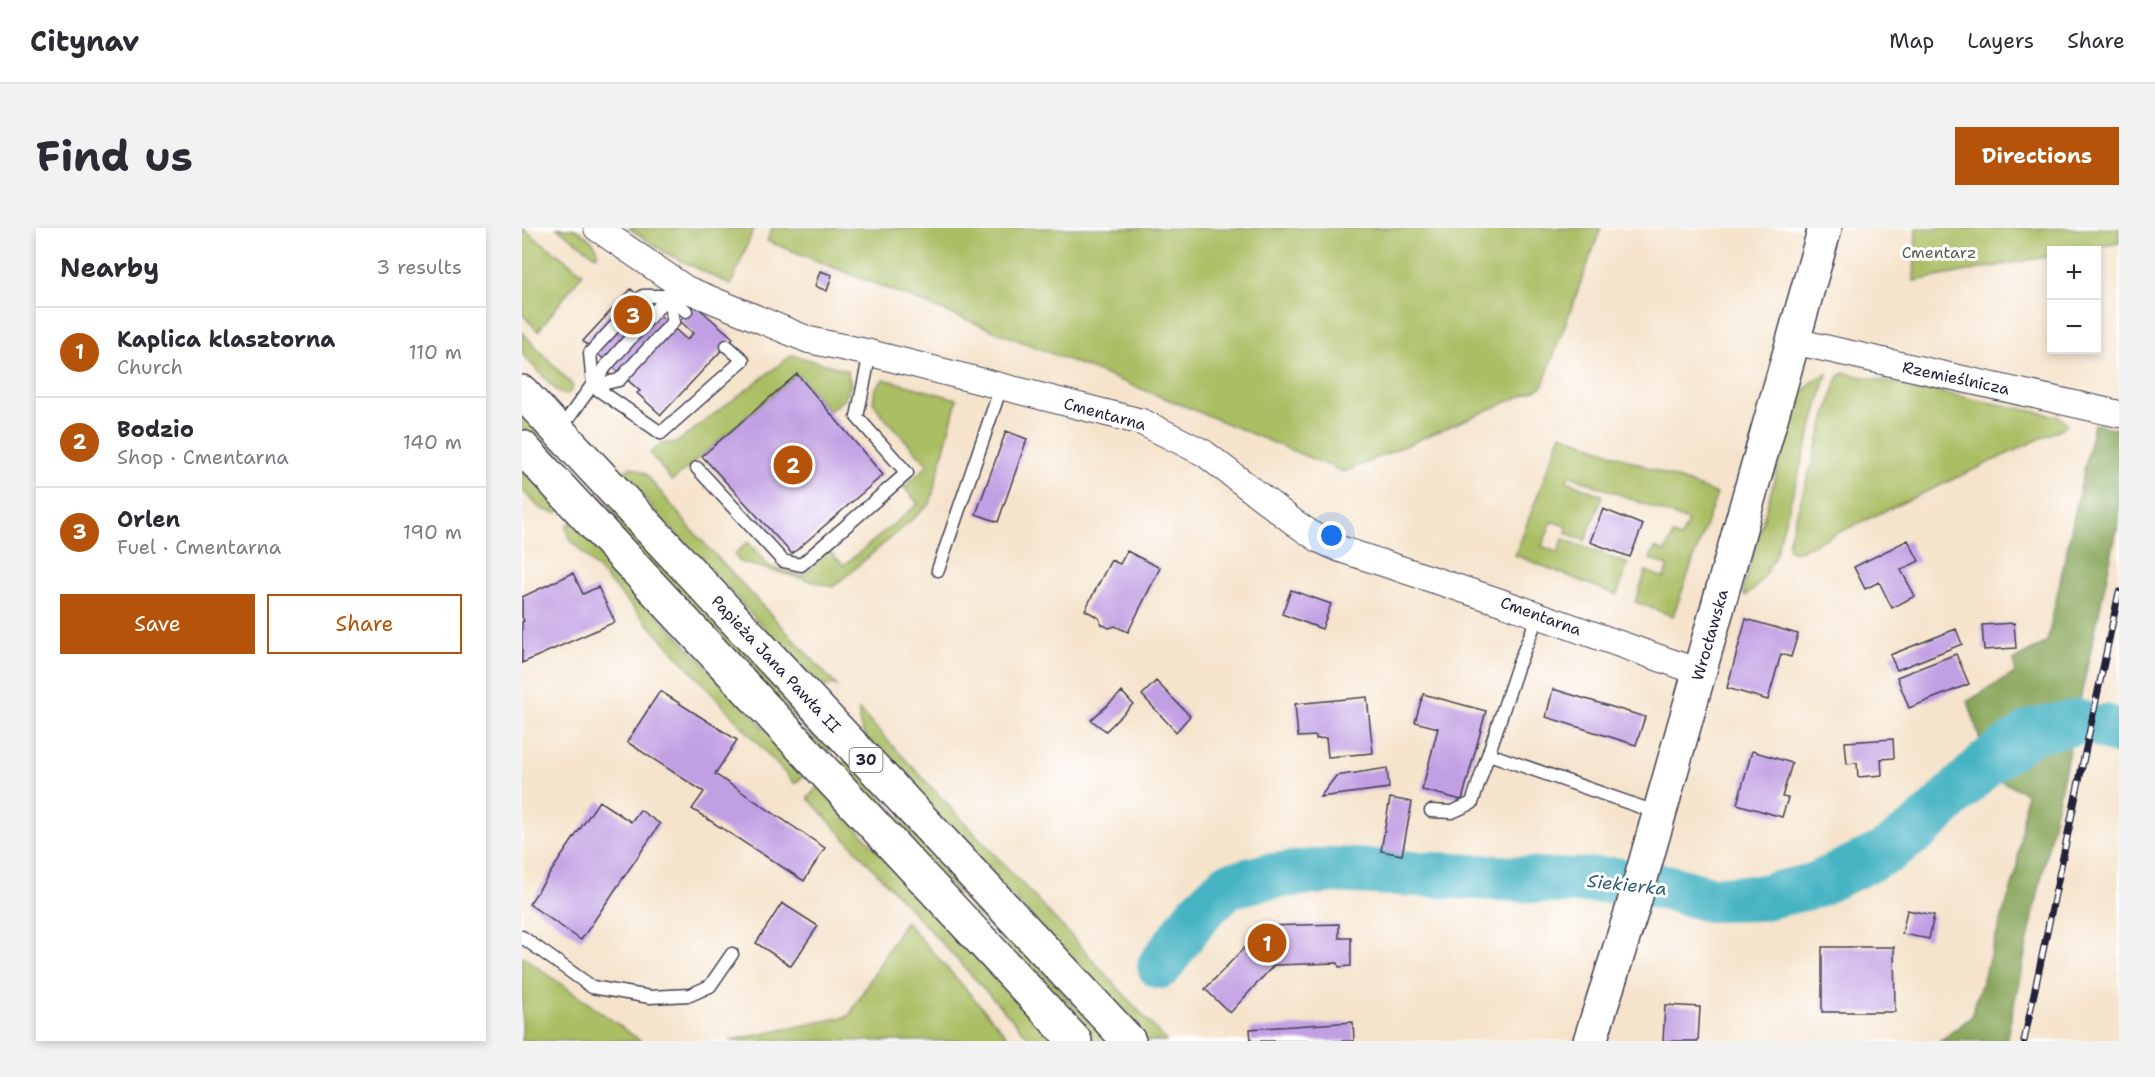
<!DOCTYPE html>
<html lang="en">
<head>
<meta charset="utf-8">
<style>
	:root { --surface:#fff; --page:#f2f2f3; --text:#2b2b33; --muted:#7c7c81; --line:#e1e1e2; --accent:#b45309 }
	body { margin:0; font-family:"Shantell Sans",sans-serif; background:var(--page); color:var(--text) }
	.controls { position:absolute; right:18px; top:18px; display:grid; overflow:hidden; border-radius:0px; box-shadow:0 3px 9px #0003 }
	.controls button { width:54px; height:54px; display:grid; place-items:center; padding:0; border:0; border-bottom:2px solid var(--line); background:var(--surface); color:var(--text); font:30px sans-serif }
	.you { position:absolute; left:810px; top:308px; width:21px; height:21px; margin:-15px; border:4px solid #fff; border-radius:50%; background:#1a73e8; box-shadow:0 0 0 9px #1a73e833 }
	.badge { display:grid; place-items:center; width:39px; height:39px; border-radius:50%; background:var(--accent); color:#fff; font-size:20px; font-weight:700 }
	.pin { position:absolute; translate:-50% -50%; border:3px solid #fff; box-shadow:0 2px 6px #0006 }
	.list { margin:0; padding:0; list-style:none }
	h2 { display:flex; justify-content:space-between; align-items:center; height:78px; margin:0; padding:0 24px; font-size:26px }
	h2 small { font-size:20px; font-weight:400; color:var(--muted) }
	.list li { display:grid; grid-template-columns:39px 1fr auto; gap:18px; align-items:center; box-sizing:border-box; height:90px; padding:0 24px; border-top:2px solid var(--line) }
	.list b { display:block; font-size:22px; white-space:nowrap }
	.list p { margin:0; font-size:20px; white-space:nowrap; color:var(--muted) }
	.list em { font-size:20px; font-style:normal; color:var(--muted) }
	.actions { display:flex; gap:12px; padding:18px 24px }
	.actions a { flex:1; padding:14px 0; border:2px solid var(--accent); border-radius:0px; text-align:center; font-size:21px; color:var(--accent) }
	.actions .main { background:var(--accent); color:#fff }
	.map { position:relative; flex:none; width:1597px; height:813px; overflow:hidden; border-radius:0px }
	header { display:flex; align-items:center; gap:36px; box-sizing:border-box; height:84px; padding:0 30px; background:var(--surface); border-bottom:2px solid var(--line) }
	header strong { font-size:28px }
	nav { display:flex; gap:33px; margin-inline-start:auto; font-size:21px }
	.intro { display:flex; align-items:center; justify-content:space-between; box-sizing:border-box; height:144px; padding:0 36px }
	h1 { margin:0; font-size:42px }
	.button { padding:15px 27px; border-radius:0px; background:var(--accent); color:#fff; font-size:21px; font-weight:700 }
	main { display:flex; gap:36px; padding:0 36px }
	aside { flex:1; background:var(--surface); border-radius:0px; box-shadow:0 3px 9px #0003 }
	.map>svg:first-child { display:block }
</style>
</head>
<body>
<header>
<strong>Citynav</strong>
<nav><a>Map</a><a>Layers</a><a>Share</a></nav>
</header>
<div class="intro"><h1>Find us</h1><a class="button">Directions</a></div>
<main>
<aside>
<h2>Nearby<small>3 results</small></h2>
<ul class="list">
<li><span class="badge">1</span><div><b>Kaplica klasztorna</b><p>Church</p></div><em>110 m</em></li>
<li><span class="badge">2</span><div><b>Bodzio</b><p>Shop · Cmentarna</p></div><em>140 m</em></li>
<li><span class="badge">3</span><div><b>Orlen</b><p>Fuel · Cmentarna</p></div><em>190 m</em></li>
</ul>
<div class="actions"><a class="main">Save</a><a>Share</a></div>
</aside>
<div class="map">
<svg width="1597" height="813" viewBox="0 0 1597 813">
	<rect width="100%" height="100%" fill="#fff"/>
	<filter id="ink" filterUnits="userSpaceOnUse"><feTurbulence type="fractalNoise" baseFrequency=".0167" numOctaves="2"/><feDisplacementMap in="SourceGraphic" scale="12" xChannelSelector="R" yChannelSelector="G"/><feConvolveMatrix kernelMatrix="1 2 1 2 8 2 1 2 1" color-interpolation-filters="sRGB"/></filter>
	<filter id="wash" filterUnits="userSpaceOnUse"><feTurbulence type="fractalNoise" baseFrequency=".008" numOctaves="4" result="noise"/><feDisplacementMap in="SourceGraphic" scale="24" xChannelSelector="R" yChannelSelector="G"/><feGaussianBlur stdDeviation="1.35" result="paint"/><feColorMatrix in="noise" values="0 0 0 0 0 0 0 0 0 0 0 0 0 0 0 0 0 1.4 0 .05"/><feComposite in="paint" operator="in"/></filter>
	<g filter="url(#wash)">
		<rect width="100%" height="100%" fill="#f5e3cb"/>
		<path fill="#aabe63" stroke="#66704f" stroke-width="1.5" d="M0 0 61 45 16 103 0 86Z
			M35 0C39 0 45 0 49 0 59 2 76 16 76 25L74 28Z
			M107 0H232L209 57 144 25Z
			M250 0H1079L1020 159 822 244 665 179 245 13Z
			M1394 0H1597V15L1557 22H1530L1529 28 1392 53Z
			M0 104 51 158 49 163 44 167 37 165 0 126Z
			M270 127 325 142 329 157 322 171 307 183 275 146 150 253 128 225 140 215H154Z
			M1322 145 1535 188 1541 191 1545 196 1541 200 1277 323H1270L1267 321 1266 315 1314 155 1317 148Z
			M1305 146 1253 328C1246 341 1236 362 1223 368L1221 362 1273 180C1280 164 1288 152 1305 146Z
			M362 151 435 171 408 276 311 359 218 334 212 327 226 314 248 339 281 348 307 323 322 337 396 276 382 259 406 237 360 187 351 174 353 160Z
			M0 185 65 256 59 263 0 200Z
			M1039 206 1195 266 1151 388 1113 374 1124 343 1142 350 1146 338 1128 331 1133 320 1143 324 1151 307 1159 310 1166 293 1047 247 1045 253 1081 268 1063 313 1044 305 1045 299 1030 293 1020 318 1036 325 1041 311 1106 336 1095 367 993 327Z
			M110 239 123 245 169 301 315 458H304L294 455 137 288 101 244Z
			M0 241 39 282 35 285 19 281 0 262Z
			M78 268 311 519 305 525 70 275Z
			M49 293 284 545 273 556 49 312 44 299Z
			M337 482 549 708 644 813H625L343 509 337 493Z
			M324 532 586 813H573L318 539Z
			M296 558 531 813H510L286 570Z
			M383 693 490 813H206L327 788Z
			M0 728 119 813H0Z"/>
		<path fill="#87a559" stroke="#54644a" stroke-width="1.5" d="M1572 196 1597 201V292L1484 813H1418L1449 789 1494 645 1504 565 1470 549 1446 473 1493 445 1492 432 1525 414Z"/>
		<g fill="none" stroke-linecap="round" stroke-linejoin="round">
			<path stroke="#47b4c4" stroke-width="46" d="M1583 499 1597 504
				M638 738 675 687 705 658 743 649 810 642 1037 653 1092 652 1144 659 1187 671 1237 670 1291 658 1364 624 1400 598 1467 533 1511 503 1556 494"/>
		</g>
		<g id="blocks">
			<path fill="#c19fe3" d="M298 43 310 47 305 63 293 58Z
				M109 61 165 112 171 105 158 93 173 77 211 110 139 187 115 165 118 163 61 113Z
				M275 146 361 247 270 326 180 228Z
				M484 203 505 211 476 294 454 286Z
				M1081 281 1121 297 1108 329 1068 314Z
				M1386 312 1397 333 1379 342 1393 368 1370 380 1357 354 1343 361 1332 339Z
				M605 323 638 340 606 404 593 398 587 400 579 396 577 390 563 382 589 332 598 336Z
				M51 345 61 366 76 359 93 394 0 435V394L2 393 0 389V369Z
				M769 362 809 376 800 401 760 386Z
				M1224 391 1276 406 1269 429 1259 426 1246 472 1205 460Z
				M1492 395 1494 420 1462 422 1460 397Z
				M1434 401 1440 416 1375 442 1368 427Z
				M1434 426 1447 456 1387 480 1375 449Z
				M634 453 668 488 654 504 620 467Z
				M1031 461 1123 489 1114 517 1024 489Z
				M138 463 215 512 193 546 303 620 282 653 170 581 182 564 105 514Z
				M600 464 611 476 584 503 569 492Z
				M901 466 964 483 940 572 900 562 916 500 893 494Z
				M845 469 851 525 806 529 804 510 794 511V508L776 509 773 476Z
				M1371 511 1372 530 1359 531 1360 547 1336 549 1335 535 1325 536 1323 514Z
				M1230 523 1270 535 1260 569 1266 570 1260 589 1215 576Z
				M865 540 867 560 798 569 814 548Z
				M868 570 890 574 880 627 859 623Z
				M77 573 109 594 118 582 138 596 59 712 7 676Z
				M260 675 296 698 269 738 234 715Z
				M1385 682 1412 687 1407 711 1380 706Z
				M817 696V710H829V738L817 739 816 735 752 737 708 785 683 761 743 698Z
				M1300 719H1372L1373 784H1300Z
				M1143 777 1178 779 1176 813H1141Z
				M831 794 832 813H729L728 801Z"/>
		</g>
	</g>
	<g filter="url(#ink)">
		<use href="#blocks" fill-opacity="0" stroke="#423f51" stroke-width="1.5"/>
		<g fill="none" stroke-linecap="round" stroke-linejoin="round">
			<defs>
				<path id="service" d="M164 83 147 68H121L68 125 71 158 139 205 221 132 205 118
					M71 158 97 152 151 94 147 68
					M37 203 84 138 149 65
					M175 240 261 333 279 337 385 245 335 189 348 125
					M416 342 479 159
					M967 526 1136 585
					M909 583 930 584 950 575 995 440 1016 388
					M0 709 70 759 128 769 168 767 188 758 210 726"/>
				<path id="minor" d="M75 0 164 61 287 112 348 125 620 194 682 225 773 295 798 312 818 321 973 372 1177 444
					M1271 113 1597 186"/>
				<path id="secondary" d="M1068 813 1110 682 1303 0"/>
				<path id="primary" d="M0 164 607 813
					M0 219 553 813"/>
			</defs>
			<use href="#service" stroke="#423f51" stroke-width="15"/>
			<use href="#minor" stroke="#423f51" stroke-width="28"/>
			<use href="#secondary" stroke="#423f51" stroke-width="36"/>
			<use href="#primary" stroke="#423f51" stroke-width="36"/>
			<use href="#service" stroke="#fff" stroke-width="12"/>
			<use href="#minor" stroke="#fff" stroke-width="26"/>
			<use href="#secondary" stroke="#fff" stroke-width="33"/>
			<use href="#primary" stroke="#fff" stroke-width="33"/>
			<defs>
				<path id="rail" d="M1502 813 1597 364"/>
			</defs>
			<use href="#rail" stroke="#22223b" stroke-width="7"/>
			<use href="#rail" stroke="#fff" stroke-width="4.5" stroke-dasharray="14" stroke-linecap="butt"/>
		</g>
	</g>
	<g text-anchor="middle" dominant-baseline="central" stroke-width="6" stroke-linejoin="round" paint-order="stroke">
		<rect fill="#fff" stroke="#646476" stroke-width="1.5" x="327.5" y="520" width="33" height="24" rx="4.5"/>
		<g font-size="15" font-weight="bold" fill="#22223b">
			<text x="344" y="532">30</text>
		</g>
		<g font-size="16" fill="#58604b" stroke="#fff">
			<text x="1417" y="24">Cmentarz</text>
		</g>
		<g font-size="16" fill="#22223b" stroke="#fff">
			<text transform="translate(1434 150) rotate(12)">Rzemieślnicza</text>
			<text transform="translate(583 186) rotate(15)">Cmentarna</text>
			<text transform="translate(1019 388) rotate(20)">Cmentarna</text>
			<text transform="translate(1188 407) rotate(-74)">Wrocławska</text>
			<text transform="translate(254 436) rotate(47)">Papieża Jana Pawła II</text>
		</g>
		<g font-size="18" font-style="italic" fill="#315c72" stroke="#fff">
			<text transform="translate(1105 657) rotate(6)">Siekierka</text>
		</g>
	</g>
</svg>
<div class="controls">
<button>+</button>
<button>−</button>
</div>
<div class="you"></div>
<div class="pin badge" style="left:745px;top:715px">1</div>
<div class="pin badge" style="left:271px;top:237px">2</div>
<div class="pin badge" style="left:111px;top:87px">3</div>
</div>
</main>
</body>
</html>
